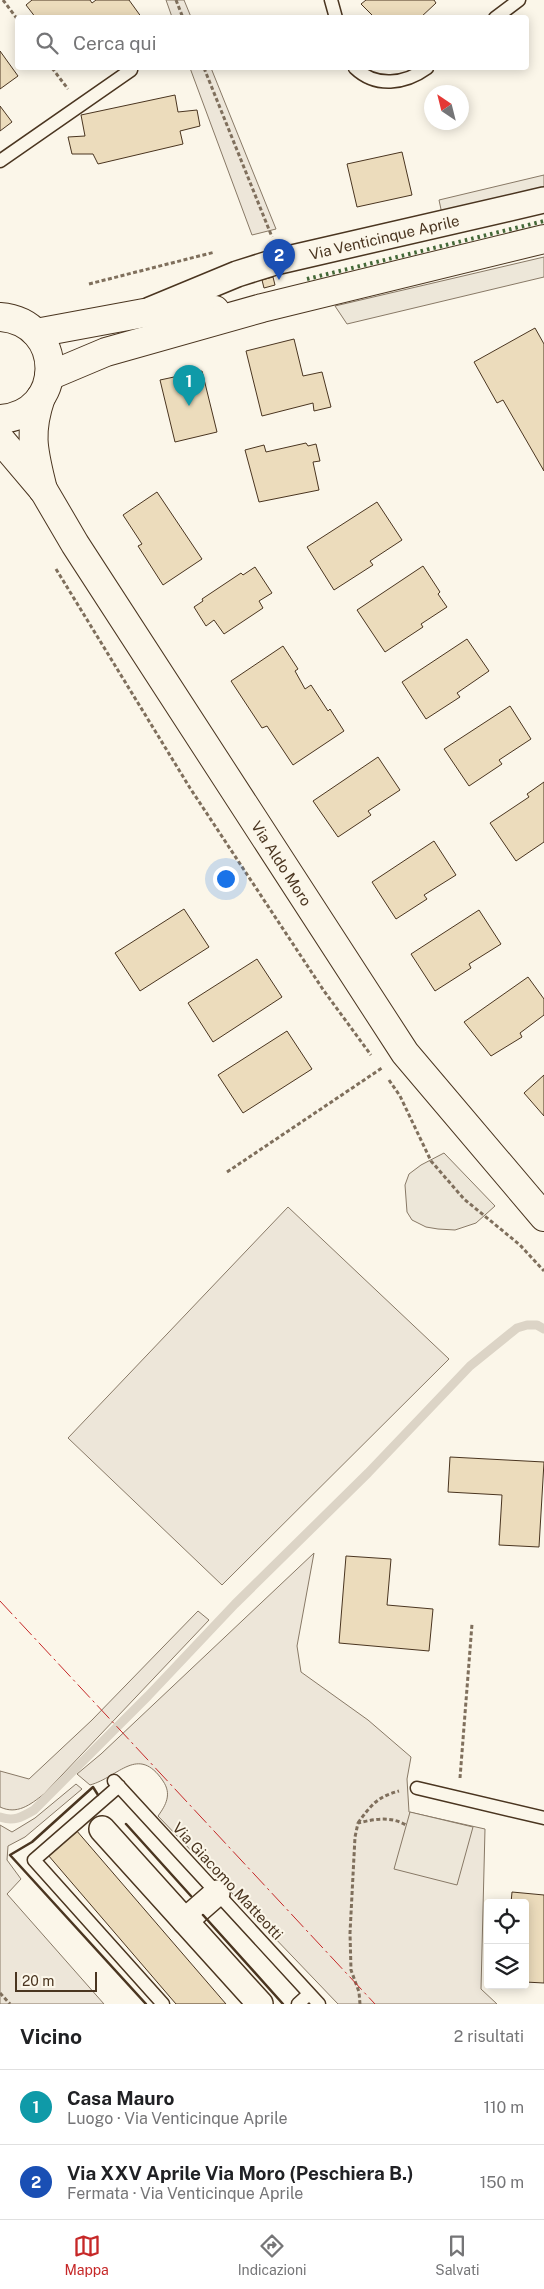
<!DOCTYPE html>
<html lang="it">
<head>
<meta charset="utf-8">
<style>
	:root { --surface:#fff; --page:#f2f2f2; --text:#202124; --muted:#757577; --line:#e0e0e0; --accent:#c62828 }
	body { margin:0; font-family:"Public Sans",sans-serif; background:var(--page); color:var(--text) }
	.controls { position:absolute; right:15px; bottom:15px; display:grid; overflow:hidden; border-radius:5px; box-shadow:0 2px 12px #0003 }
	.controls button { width:45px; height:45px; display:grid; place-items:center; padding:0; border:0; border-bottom:1px solid var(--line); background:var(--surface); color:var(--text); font:25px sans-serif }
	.compass { position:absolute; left:424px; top:85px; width:45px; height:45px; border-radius:50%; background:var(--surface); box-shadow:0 2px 12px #0003; rotate:325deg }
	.scale { position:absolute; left:15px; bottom:12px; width:82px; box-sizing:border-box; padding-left:5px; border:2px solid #4a3520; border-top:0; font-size:14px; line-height:18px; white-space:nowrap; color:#4a3520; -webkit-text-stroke:4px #fbf6e9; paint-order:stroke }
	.you { position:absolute; left:225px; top:878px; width:18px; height:18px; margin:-12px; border:4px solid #fff; border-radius:50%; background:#1a73e8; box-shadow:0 0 0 8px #1a73e833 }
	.badge { display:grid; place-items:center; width:32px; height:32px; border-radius:50%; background:var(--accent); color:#fff; font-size:16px; font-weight:700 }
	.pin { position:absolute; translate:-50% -41px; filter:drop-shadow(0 1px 2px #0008) }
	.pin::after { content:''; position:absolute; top:26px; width:18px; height:15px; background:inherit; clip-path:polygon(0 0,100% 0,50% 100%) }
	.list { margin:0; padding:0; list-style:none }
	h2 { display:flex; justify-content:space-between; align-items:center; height:65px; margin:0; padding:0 20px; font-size:21px }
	h2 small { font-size:16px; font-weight:400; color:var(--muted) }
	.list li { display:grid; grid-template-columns:32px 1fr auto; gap:15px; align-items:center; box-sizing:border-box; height:75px; padding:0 20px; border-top:1px solid var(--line) }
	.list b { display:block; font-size:19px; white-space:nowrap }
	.list p { margin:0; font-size:16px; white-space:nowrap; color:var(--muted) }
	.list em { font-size:16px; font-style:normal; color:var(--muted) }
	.icon { flex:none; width:28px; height:28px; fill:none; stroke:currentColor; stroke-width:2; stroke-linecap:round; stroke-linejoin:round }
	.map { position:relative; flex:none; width:544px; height:2004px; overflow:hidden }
	.search { position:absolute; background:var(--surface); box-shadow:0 2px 12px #0003; left:15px; right:15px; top:15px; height:55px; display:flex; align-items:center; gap:12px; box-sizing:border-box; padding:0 18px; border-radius:5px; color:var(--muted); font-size:19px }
	.sheet { height:215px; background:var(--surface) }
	nav { display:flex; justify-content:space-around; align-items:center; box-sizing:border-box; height:70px; border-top:1px solid var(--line); background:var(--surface); font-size:14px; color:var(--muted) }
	nav a { display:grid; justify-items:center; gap:2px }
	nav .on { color:var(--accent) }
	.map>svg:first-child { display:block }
</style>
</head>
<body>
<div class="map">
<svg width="544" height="2004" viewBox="0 0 544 2004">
	<rect width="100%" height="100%" fill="#fbf6e9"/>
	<path fill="#ede6d9" stroke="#887966" d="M166 0H184L191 17H172Z
		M190 68H211L276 229 252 235Z
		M288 1207 449 1359 222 1585 68 1438Z
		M314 1553 297 1646 301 1672 368 1720 411 1757 407 1779 409 1812 485 1829 481 1989 497 2004H338L158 1816C166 1805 172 1794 163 1781 138 1744 119 1777 90 1785L77 1774 101 1754Z
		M198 1611 209 1620 44 1794C30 1805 17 1815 0 1807V1771L29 1779 92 1720Z
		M76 1784 82 1789 25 1837 8 1846 7 1860 21 1879 7 1894 104 2004H0V1825L12 1832 35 1818Z"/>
	<path fill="#ede7d9" stroke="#887966" d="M544 175V190L442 214 439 200Z
		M544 257V277L347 324 335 306Z
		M444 1153 495 1206 476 1223 455 1230 438 1229 426 1227 412 1220 407 1212 405 1185 409 1174 421 1165Z
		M410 1812 473 1827 457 1885 394 1869Z"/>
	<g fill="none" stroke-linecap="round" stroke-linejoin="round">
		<path stroke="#dcd4c6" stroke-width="9" d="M0 1817C14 1822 22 1817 34 1810L148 1696 235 1604 368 1473 470 1366 517 1328 527 1325H537L544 1329"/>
	</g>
	<path fill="#ecdcbc" stroke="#4a3520" d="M32 0H90L92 3 96 0H129L142 18H36L26 5Z
		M366 0H434L436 3 420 18H369L372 15 361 4Z
		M0 51 18 76 0 89Z
		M175 95 178 112 197 110 200 126 180 131 183 144 98 164 93 154H72L68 137 85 136 81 115Z
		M0 106 12 122 0 131Z
		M402 152 412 195 357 207 347 164Z
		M273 277 275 285 264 288 262 280Z
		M535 328 544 344V471L503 400 497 403 474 362Z
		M294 339 303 376 322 372 331 407 314 411 313 403 262 416 246 351Z
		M202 371 217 432 175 442 160 380Z
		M306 443 308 446 316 444 320 461 313 462 319 490 259 502 245 450 264 445 266 452Z
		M157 492 202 559 163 585 138 546 142 544 123 515Z
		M377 502 402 540 370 561 373 565 334 590 307 547Z
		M423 566 440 592 438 594 447 607 421 624 423 627 385 652 357 610Z
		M255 567 272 593 259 601 263 608 224 634 214 620 206 626 194 607 203 601 202 599 241 573 243 575Z
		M467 639 489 671 457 693 460 697 426 719 402 682Z
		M283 646 298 669 295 671 305 689 311 685 328 711 330 709 344 731 293 765 267 726 262 728 231 681Z
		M510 706 531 739 499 760 502 764 469 786 444 749Z
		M378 757 400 790 368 811 371 815 338 837 313 801Z
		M544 782V842L516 861 490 823 529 797 527 794Z
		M434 841 456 875 424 895 427 899 396 919 372 882Z
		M184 909 209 947 140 991 115 953Z
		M479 910 501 944 469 964 471 968 435 991 411 954Z
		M257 959 282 997 213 1042 188 1003Z
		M528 977 544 999V1015L520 1033 522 1037 491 1056 464 1022Z
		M287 1031 312 1069 243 1113 218 1075Z
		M544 1075V1116L524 1093Z
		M450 1457 544 1462 539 1547 499 1545 502 1495 448 1492Z
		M346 1556 391 1559 387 1605 433 1609 429 1651 339 1643Z
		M76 1830 226 2004H176L48 1855Z
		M512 1892 544 1895V1983L525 1982V1903H511Z"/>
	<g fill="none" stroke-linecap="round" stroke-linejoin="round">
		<defs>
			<path id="lane" d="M331 0 336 18
				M495 18 519 0
				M355 68C376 88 405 84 427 68
				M0 161 131 70
				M114 1781 319 2004
				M119 1786 34 1860 163 2004
				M417 1788 544 1818
				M298 2004 309 1994"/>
			<g id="street">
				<path id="s1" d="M150 310 237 274 275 262 544 200"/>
				<path d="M102 1829 260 2004"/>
				<path d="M185 1921 217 1893"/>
			</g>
			<g id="secondary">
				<path d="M0 317C66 322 66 415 0 419"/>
				<path d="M36 333 144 313 215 310"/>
				<path d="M49 376 106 352 262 308 544 239"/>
				<path d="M41 397C28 435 34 452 43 490"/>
				<path id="s2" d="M0 439 44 491 75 544 405 1053 544 1217"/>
			</g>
		</defs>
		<use href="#lane" stroke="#4a3520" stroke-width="15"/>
		<use href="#street" stroke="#4a3520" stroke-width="28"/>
		<use href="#secondary" stroke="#4a3520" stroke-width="30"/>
		<path stroke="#7f6f5c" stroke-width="3" stroke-dasharray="4 2.5" stroke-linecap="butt" d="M3 0 18 20
			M176 0 183 18
			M52 68 68 89
			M204 68 272 237
			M89 284 215 252
			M56 569 190 788 324 991 371 1055
			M389 1080 400 1096 431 1161 464 1199 520 1245 544 1271
			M227 1172 382 1068
			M460 1778 472 1624
			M358 1823C371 1805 377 1797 399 1791
			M0 1993 10 2004
			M360 2004 359 1992 351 1970 350 1933 355 1837 358 1823C374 1819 391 1816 406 1825"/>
		<use href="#lane" stroke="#fbf6e9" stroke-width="12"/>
		<use href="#street" stroke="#fbf6e9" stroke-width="25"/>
		<use href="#secondary" stroke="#fbf6e9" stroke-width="28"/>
		<path stroke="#436837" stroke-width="4" stroke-dasharray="2.5 4" stroke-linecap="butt" d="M307 279 544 221"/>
		<path stroke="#4a3520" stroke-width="2.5" d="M98 1795 93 1787 32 1842 10 1855 146 2004
			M126 1824 191 1896
			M203 1915 283 2004"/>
		<path stroke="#c62828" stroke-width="1" stroke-dasharray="18 4 2.5 4" stroke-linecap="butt" d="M0 1601 375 2004"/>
	</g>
	<g text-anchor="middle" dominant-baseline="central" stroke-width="4" stroke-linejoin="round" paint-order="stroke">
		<g font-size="15" fill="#4a3520" stroke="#fbf6e9">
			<text stroke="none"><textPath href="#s1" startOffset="246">Via Venticinque Aprile</textPath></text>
			<text stroke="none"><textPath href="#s2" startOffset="510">Via Aldo Moro</textPath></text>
			<text transform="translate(228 1881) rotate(47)">Via Giacomo Matteotti</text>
		</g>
	</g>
</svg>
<div class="controls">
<button><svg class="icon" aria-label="locate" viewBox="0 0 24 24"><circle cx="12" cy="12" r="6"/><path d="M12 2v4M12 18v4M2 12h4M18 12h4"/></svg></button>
<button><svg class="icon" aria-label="layers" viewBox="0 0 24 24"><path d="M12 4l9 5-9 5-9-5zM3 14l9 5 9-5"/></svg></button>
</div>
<svg class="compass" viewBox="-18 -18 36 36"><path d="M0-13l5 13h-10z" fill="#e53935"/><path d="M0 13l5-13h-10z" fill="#757577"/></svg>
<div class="scale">20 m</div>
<div class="you"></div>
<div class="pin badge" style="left:189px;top:406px;background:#0f9aa8">1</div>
<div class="pin badge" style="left:279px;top:280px;background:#1a4fb4">2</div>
<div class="search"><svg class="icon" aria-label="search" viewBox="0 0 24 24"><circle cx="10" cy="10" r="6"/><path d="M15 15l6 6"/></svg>Cerca qui</div>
</div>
<section class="sheet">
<h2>Vicino<small>2 risultati</small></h2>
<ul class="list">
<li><span class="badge" style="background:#0f9aa8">1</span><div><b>Casa Mauro</b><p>Luogo · Via Venticinque Aprile</p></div><em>110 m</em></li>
<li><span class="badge" style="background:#1a4fb4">2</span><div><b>Via XXV Aprile Via Moro (Peschiera B.)</b><p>Fermata · Via Venticinque Aprile</p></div><em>150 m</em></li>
</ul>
</section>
<nav>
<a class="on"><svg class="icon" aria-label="map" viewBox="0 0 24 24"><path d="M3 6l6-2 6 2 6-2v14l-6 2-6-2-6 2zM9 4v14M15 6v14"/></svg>Mappa</a>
<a><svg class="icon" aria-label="directions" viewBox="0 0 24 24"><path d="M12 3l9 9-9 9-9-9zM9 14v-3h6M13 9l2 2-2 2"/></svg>Indicazioni</a>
<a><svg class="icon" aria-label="saved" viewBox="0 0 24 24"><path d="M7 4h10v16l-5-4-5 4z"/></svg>Salvati</a>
</nav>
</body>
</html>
